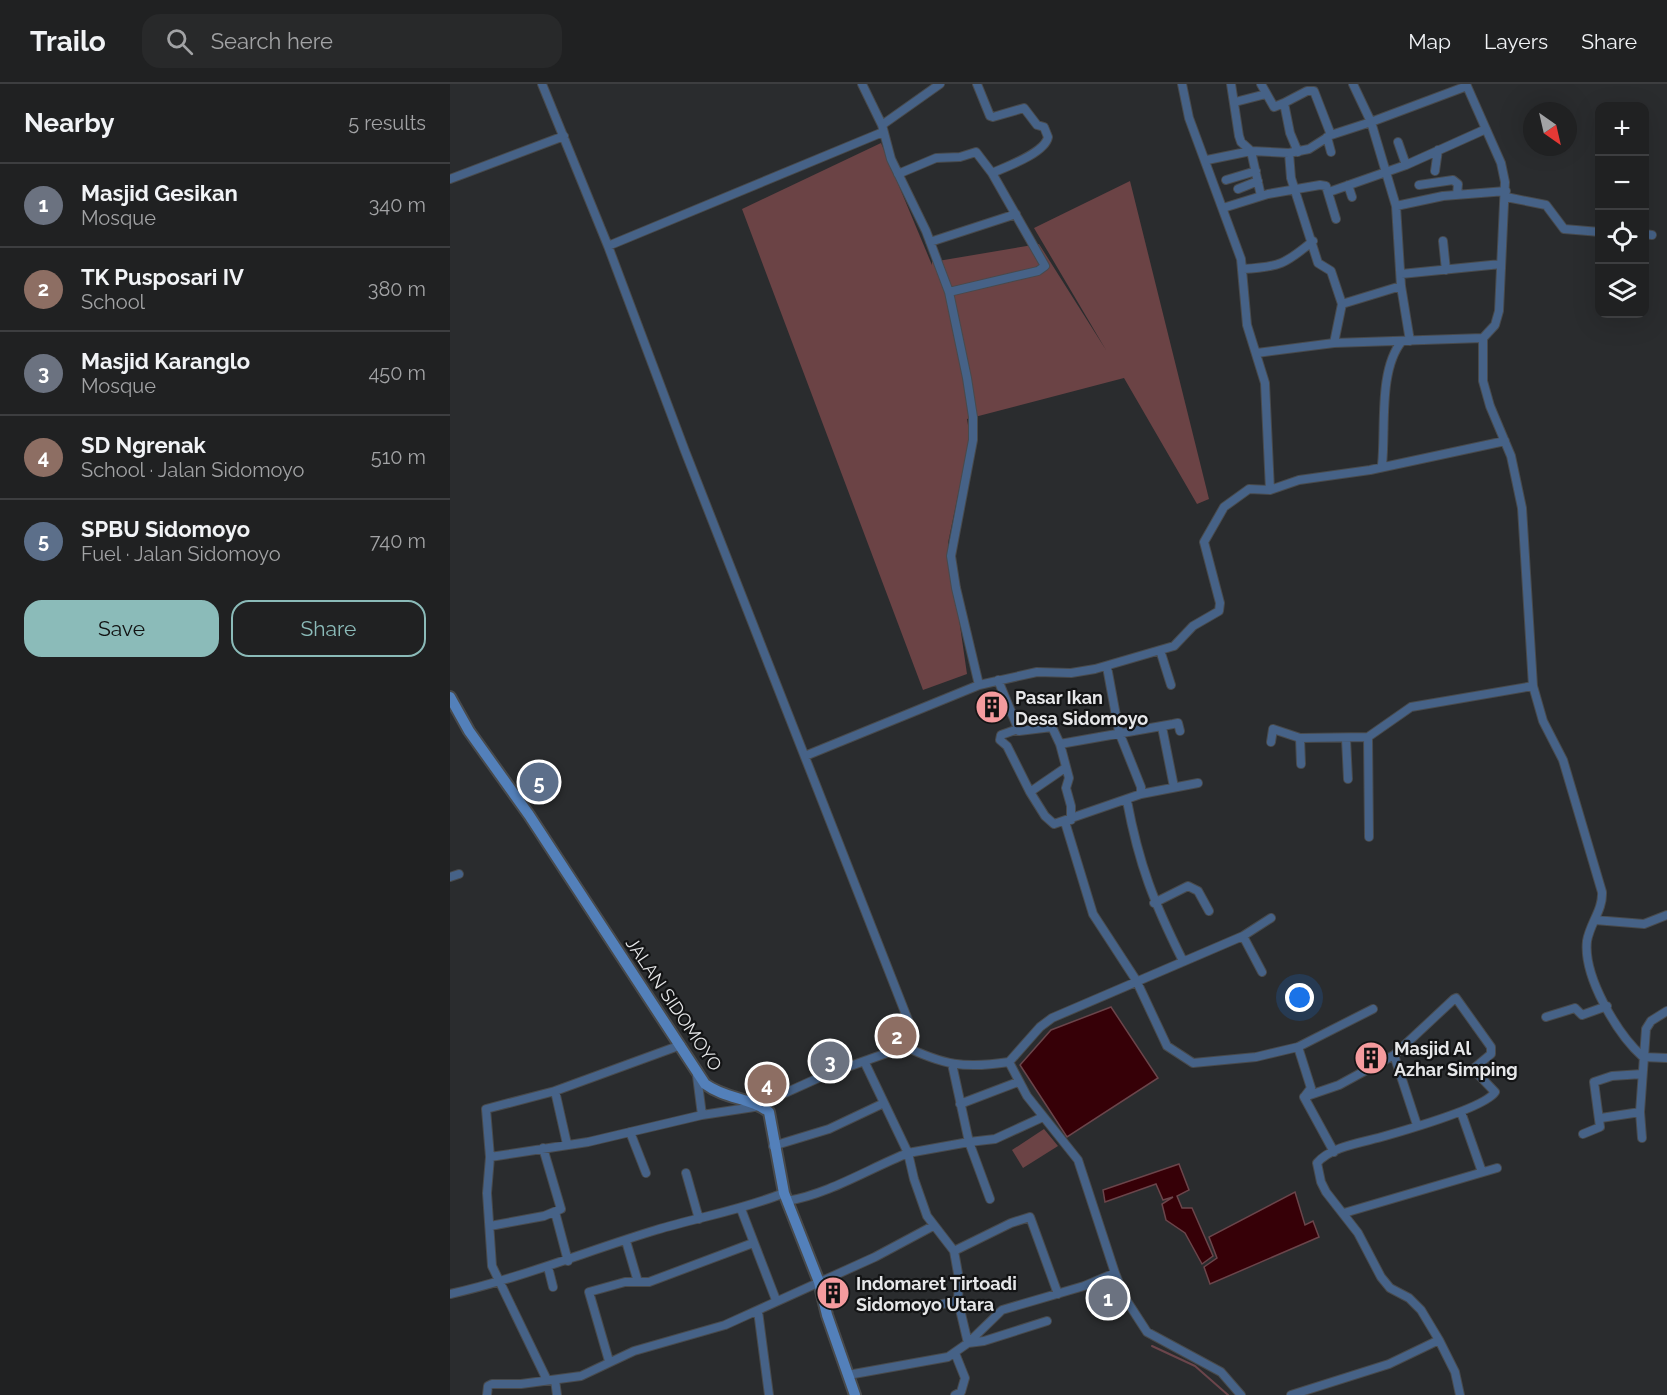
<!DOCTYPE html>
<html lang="en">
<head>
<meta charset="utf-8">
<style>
	:root { --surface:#202122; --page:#28292a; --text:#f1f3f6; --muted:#a2a3a5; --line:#3d3e40; --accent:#8bbbb9 }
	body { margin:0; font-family:Raleway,sans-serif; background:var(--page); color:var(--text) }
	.controls { position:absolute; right:18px; top:18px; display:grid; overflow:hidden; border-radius:12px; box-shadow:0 6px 24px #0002 }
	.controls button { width:54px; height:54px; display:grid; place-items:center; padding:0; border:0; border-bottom:2px solid var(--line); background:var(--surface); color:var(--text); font:30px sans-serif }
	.compass { position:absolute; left:1073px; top:18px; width:54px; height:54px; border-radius:50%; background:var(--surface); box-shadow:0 6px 24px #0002; rotate:146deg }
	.you { position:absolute; left:850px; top:914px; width:21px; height:21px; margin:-15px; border:4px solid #fff; border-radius:50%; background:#1a73e8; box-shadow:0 0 0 9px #1a73e833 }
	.badge { display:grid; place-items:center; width:39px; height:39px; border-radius:50%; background:var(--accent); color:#fff; font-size:20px; font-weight:700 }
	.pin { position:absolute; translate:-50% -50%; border:3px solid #fff; box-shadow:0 2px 6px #0006 }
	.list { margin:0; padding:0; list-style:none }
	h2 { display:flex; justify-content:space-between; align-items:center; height:78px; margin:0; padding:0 24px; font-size:26px }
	h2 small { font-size:20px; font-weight:400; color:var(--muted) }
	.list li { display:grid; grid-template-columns:39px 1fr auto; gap:18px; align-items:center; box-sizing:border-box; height:84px; padding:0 24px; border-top:2px solid var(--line) }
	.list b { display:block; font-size:22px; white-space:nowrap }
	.list p { margin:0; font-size:20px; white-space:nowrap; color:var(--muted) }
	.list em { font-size:20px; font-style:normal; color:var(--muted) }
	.actions { display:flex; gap:12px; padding:18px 24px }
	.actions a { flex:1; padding:14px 0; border:2px solid var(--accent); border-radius:18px; text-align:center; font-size:21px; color:var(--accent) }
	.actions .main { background:var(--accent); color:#111 }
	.icon { flex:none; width:33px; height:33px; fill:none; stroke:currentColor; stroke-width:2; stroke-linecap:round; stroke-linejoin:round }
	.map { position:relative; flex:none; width:1217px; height:1311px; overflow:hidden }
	header { display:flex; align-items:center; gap:36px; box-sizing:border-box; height:84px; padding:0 30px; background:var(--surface); border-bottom:2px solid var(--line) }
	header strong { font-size:28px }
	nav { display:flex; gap:33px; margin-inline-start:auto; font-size:21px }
	.search { width:420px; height:54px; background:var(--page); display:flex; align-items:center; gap:15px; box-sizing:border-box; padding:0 21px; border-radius:18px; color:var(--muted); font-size:22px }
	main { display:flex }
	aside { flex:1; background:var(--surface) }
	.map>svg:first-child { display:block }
</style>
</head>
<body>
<header>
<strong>Trailo</strong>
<div class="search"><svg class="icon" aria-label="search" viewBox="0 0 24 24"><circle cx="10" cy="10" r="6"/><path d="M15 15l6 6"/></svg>Search here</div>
<nav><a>Map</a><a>Layers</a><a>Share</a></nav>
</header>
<main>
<aside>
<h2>Nearby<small>5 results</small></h2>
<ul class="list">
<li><span class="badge" style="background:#6b7280">1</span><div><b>Masjid Gesikan</b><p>Mosque</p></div><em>340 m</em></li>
<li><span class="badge" style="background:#8d6e63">2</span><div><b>TK Pusposari IV</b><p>School</p></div><em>380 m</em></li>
<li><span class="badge" style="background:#6b7280">3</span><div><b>Masjid Karanglo</b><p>Mosque</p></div><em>450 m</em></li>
<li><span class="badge" style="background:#8d6e63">4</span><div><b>SD Ngrenak</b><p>School · Jalan Sidomoyo</p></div><em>510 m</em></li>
<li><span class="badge" style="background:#5c6f8a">5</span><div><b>SPBU Sidomoyo</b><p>Fuel · Jalan Sidomoyo</p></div><em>740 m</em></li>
</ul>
<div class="actions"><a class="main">Save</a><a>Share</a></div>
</aside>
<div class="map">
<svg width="1217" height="1311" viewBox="0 0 1217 1311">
	<rect width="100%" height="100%" fill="#2a2c2e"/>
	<path fill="#2e333b" d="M453 943 457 954 442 963 437 949Z
		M320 988 326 1008 315 1011 309 992Z"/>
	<path fill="#6b4345" d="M431 59 482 181V178L589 160 656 266 584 144 680 97 759 415 747 420 674 294 517 335 520 353 498 459 517 590 473 606 292 125Z
		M594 1045 608 1062 573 1084 562 1066Z"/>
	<path fill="#360007" stroke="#6b454b" stroke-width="1.5" d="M661 923 708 994 617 1053 570 981 601 946Z
		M729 1080 739 1106 727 1112 732 1124H742L763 1172 752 1180 735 1149 716 1136 712 1120 723 1113 713 1116 706 1100 655 1118 653 1106Z
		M845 1108 855 1141 863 1137 869 1153 760 1200 754 1183 767 1174 759 1153Z"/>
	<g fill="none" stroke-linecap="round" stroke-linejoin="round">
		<path stroke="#6b454b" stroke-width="2" d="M702 1262 745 1282 778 1311"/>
		<defs>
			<path id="street" d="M412 0 432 41 441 75 476 147 499 208 517 294 523 333V356L501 472 506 504 529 601
				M527 0 540 32 543 33 574 24 587 41 594 43 598 53C595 69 556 83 542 89
				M732 0 739 34 791 175 797 241 815 299 820 406
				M781 0 789 52 791 58 801 67 811 112
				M811 0 824 23 834 19
				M1016 0 1051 79 1055 98 1049 227 1045 241 1033 254V297L1040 322 1061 372 1072 424 1083 602 1093 637 1113 676 1152 808C1153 826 1140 839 1137 857 1133 892 1167 950 1193 973L1217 974
				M785 18 816 10
				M432 41 490 0
				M877 53 881 68
				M948 58 956 81
				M848 68 840 49 834 19 857 7H864L881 51
				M839 69 841 94 868 179 881 187 892 220
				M757 76 801 67 839 69 859 65 881 51 921 38 903 0
				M985 87 988 66
				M448 90 486 74 510 73 526 68 542 89 595 182 588 187 499 208
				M0 95 114 52
				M776 96 806 87
				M898 101 902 113
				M969 101 1003 96 1008 100 1007 111
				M788 105 808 97
				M879 108 956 81 1036 45
				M1056 113 1096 121 1114 145 1150 148
				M946 122 993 112 1056 107
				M773 124 818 110 870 101 876 102 886 135
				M1194 150 1202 151
				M993 157 996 186
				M480 158 566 130
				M158 162 433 48
				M793 185C830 183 835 180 863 157
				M951 190 1051 180
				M960 257 951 202 946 122 921 38 1017 2
				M884 259 1033 254
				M807 269 884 259 892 220 951 202
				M932 381C936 345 928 286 952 257
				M710 566 721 601
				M657 583 669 648 691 703V710
				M548 596 569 647 602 643 610 660
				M712 643 724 703
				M568 645 551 651 550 656 557 662 580 708 595 732 604 740 691 710 748 699
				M918 653 919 753
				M850 654 851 680
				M896 655 898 695
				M821 658 823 645 850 654 918 653 961 623 1083 602
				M355 672 529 601 587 588 621 589 645 585 724 562 743 542 769 527 770 519 754 458 774 423 799 405 820 406 849 396 920 386 1055 357
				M580 708 615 684
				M677 717C689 781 704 819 733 877
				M621 736V722L616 704 619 694 610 660 723 640 728 639 730 647
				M615 738 643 830 686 896 717 962 743 979 806 973 848 963 861 1004 855 1012
				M0 793 9 790
				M704 819 738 802 748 807 759 827
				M1145 836 1194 840 1217 831
				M793 852 812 888
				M1096 933 1125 924 1132 931 1157 922
				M452 961C493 981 514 985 559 978L590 943 602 934 793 852 821 834
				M848 963 923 925
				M944 971 967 1041
				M559 978 577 1012 628 1076 665 1189 675 1214 697 1248 771 1288 791 1311
				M502 980 519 1058 458 1069 464 1095 477 1132 504 1167 509 1195 508 1217
				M247 992 252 1031
				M105 1007 117 1060
				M854 1013 889 1001 944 971 1004 915 1006 914 1041 963V970L1023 985 1045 1008C1036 1023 956 1046 935 1052 915 1058 881 1062 867 1079L871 1098 876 1108 908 1149 931 1193 940 1204 959 1214 971 1226 989 1256
				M854 1013 884 1068
				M510 1020 568 998
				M1011 1028 1032 1088
				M1151 1034 1190 1028
				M180 1048 196 1089
				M1133 1050 1150 1043 1144 998 1162 992 1192 990
				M1192 1054 1190 1028 1196 945 1201 937 1217 927
				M323 1062 379 1045 434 1019
				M40 1073 138 1058 252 1031 304 1023 375 991 437 969 458 958 461 951 460 941 235 367 158 162 92 0
				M236 1089 249 1135
				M540 1115 519 1058 545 1055 593 1033
				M337 1117C379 1110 418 1085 458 1069L415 979
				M291 1125 326 1216
				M105 1128 118 1177
				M894 1129 1047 1084
				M40 1142 94 1132 111 1125 93 1064
				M176 1157 188 1198
				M504 1167 561 1139 580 1133 608 1210
				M98 1183 103 1203
				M0 1210C71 1194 137 1167 206 1146 249 1133 292 1126 334 1109
				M471 1224 508 1217 518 1259 534 1257 597 1237
				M308 1227 319 1311
				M505 1269 515 1294 511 1308 505 1311
				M159 1277 139 1208 175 1198H199L303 1159
				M398 1291 498 1273 518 1259 552 1226 634 1202 665 1189
				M97 1296 42 1182 37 1109 40 1073 36 1025 105 1007 231 961
				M105 1296 107 1311
				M37 1311 38 1302 42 1300H71L131 1292 184 1267 275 1241 425 1173 483 1142
				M841 1311 939 1280 989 1256 1005 1288 1010 1311"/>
			<path id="secondary" d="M0 613 19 647 79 731 255 1000C275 1015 302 1014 319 1028L334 1109 369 1198 377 1231 405 1311"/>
		</defs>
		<use href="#street" stroke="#484a4c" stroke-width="10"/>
		<use href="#secondary" stroke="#484a4c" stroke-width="14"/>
		<use href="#street" stroke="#466287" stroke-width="8"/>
		<use href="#secondary" stroke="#5380ba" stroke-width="10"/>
	</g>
	<defs>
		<symbol id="building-disc" viewBox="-11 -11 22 22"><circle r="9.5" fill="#f59b9e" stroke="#131415"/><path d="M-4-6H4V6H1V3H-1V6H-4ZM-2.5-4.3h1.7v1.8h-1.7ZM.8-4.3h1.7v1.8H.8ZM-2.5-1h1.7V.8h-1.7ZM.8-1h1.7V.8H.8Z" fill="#111"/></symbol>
	</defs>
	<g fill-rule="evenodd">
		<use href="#building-disc" x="523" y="604" width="38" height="38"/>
		<use href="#building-disc" x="902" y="955" width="38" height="38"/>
		<use href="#building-disc" x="364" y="1190" width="38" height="38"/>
	</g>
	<g text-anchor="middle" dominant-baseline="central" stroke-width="4.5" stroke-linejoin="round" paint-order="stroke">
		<g font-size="18" font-weight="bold" fill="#e6e7e9" stroke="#131415" text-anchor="start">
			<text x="565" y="613">Pasar Ikan<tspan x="565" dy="21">Desa Sidomoyo</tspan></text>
			<text x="944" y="964">Masjid Al<tspan x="944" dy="21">Azhar Simping</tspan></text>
			<text x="406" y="1199">Indomaret Tirtoadi<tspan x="406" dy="21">Sidomoyo Utara</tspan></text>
		</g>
		<g font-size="18" fill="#e6e7e9" stroke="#131415">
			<text transform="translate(224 920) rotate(56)">JALAN SIDOMOYO</text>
		</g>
	</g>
</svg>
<div class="controls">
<button>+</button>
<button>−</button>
<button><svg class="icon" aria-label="locate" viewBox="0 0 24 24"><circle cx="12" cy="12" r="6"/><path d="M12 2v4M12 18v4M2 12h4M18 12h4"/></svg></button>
<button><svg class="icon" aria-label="layers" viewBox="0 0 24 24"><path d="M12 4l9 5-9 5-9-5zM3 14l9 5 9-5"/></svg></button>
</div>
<svg class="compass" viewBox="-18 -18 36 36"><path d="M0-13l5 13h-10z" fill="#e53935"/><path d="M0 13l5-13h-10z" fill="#a2a3a5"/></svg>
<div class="you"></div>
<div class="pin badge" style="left:658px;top:1214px;background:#6b7280">1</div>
<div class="pin badge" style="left:447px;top:952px;background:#8d6e63">2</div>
<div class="pin badge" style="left:380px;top:977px;background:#6b7280">3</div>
<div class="pin badge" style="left:317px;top:1000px;background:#8d6e63">4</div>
<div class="pin badge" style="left:89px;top:698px;background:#5c6f8a">5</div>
</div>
</main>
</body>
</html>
